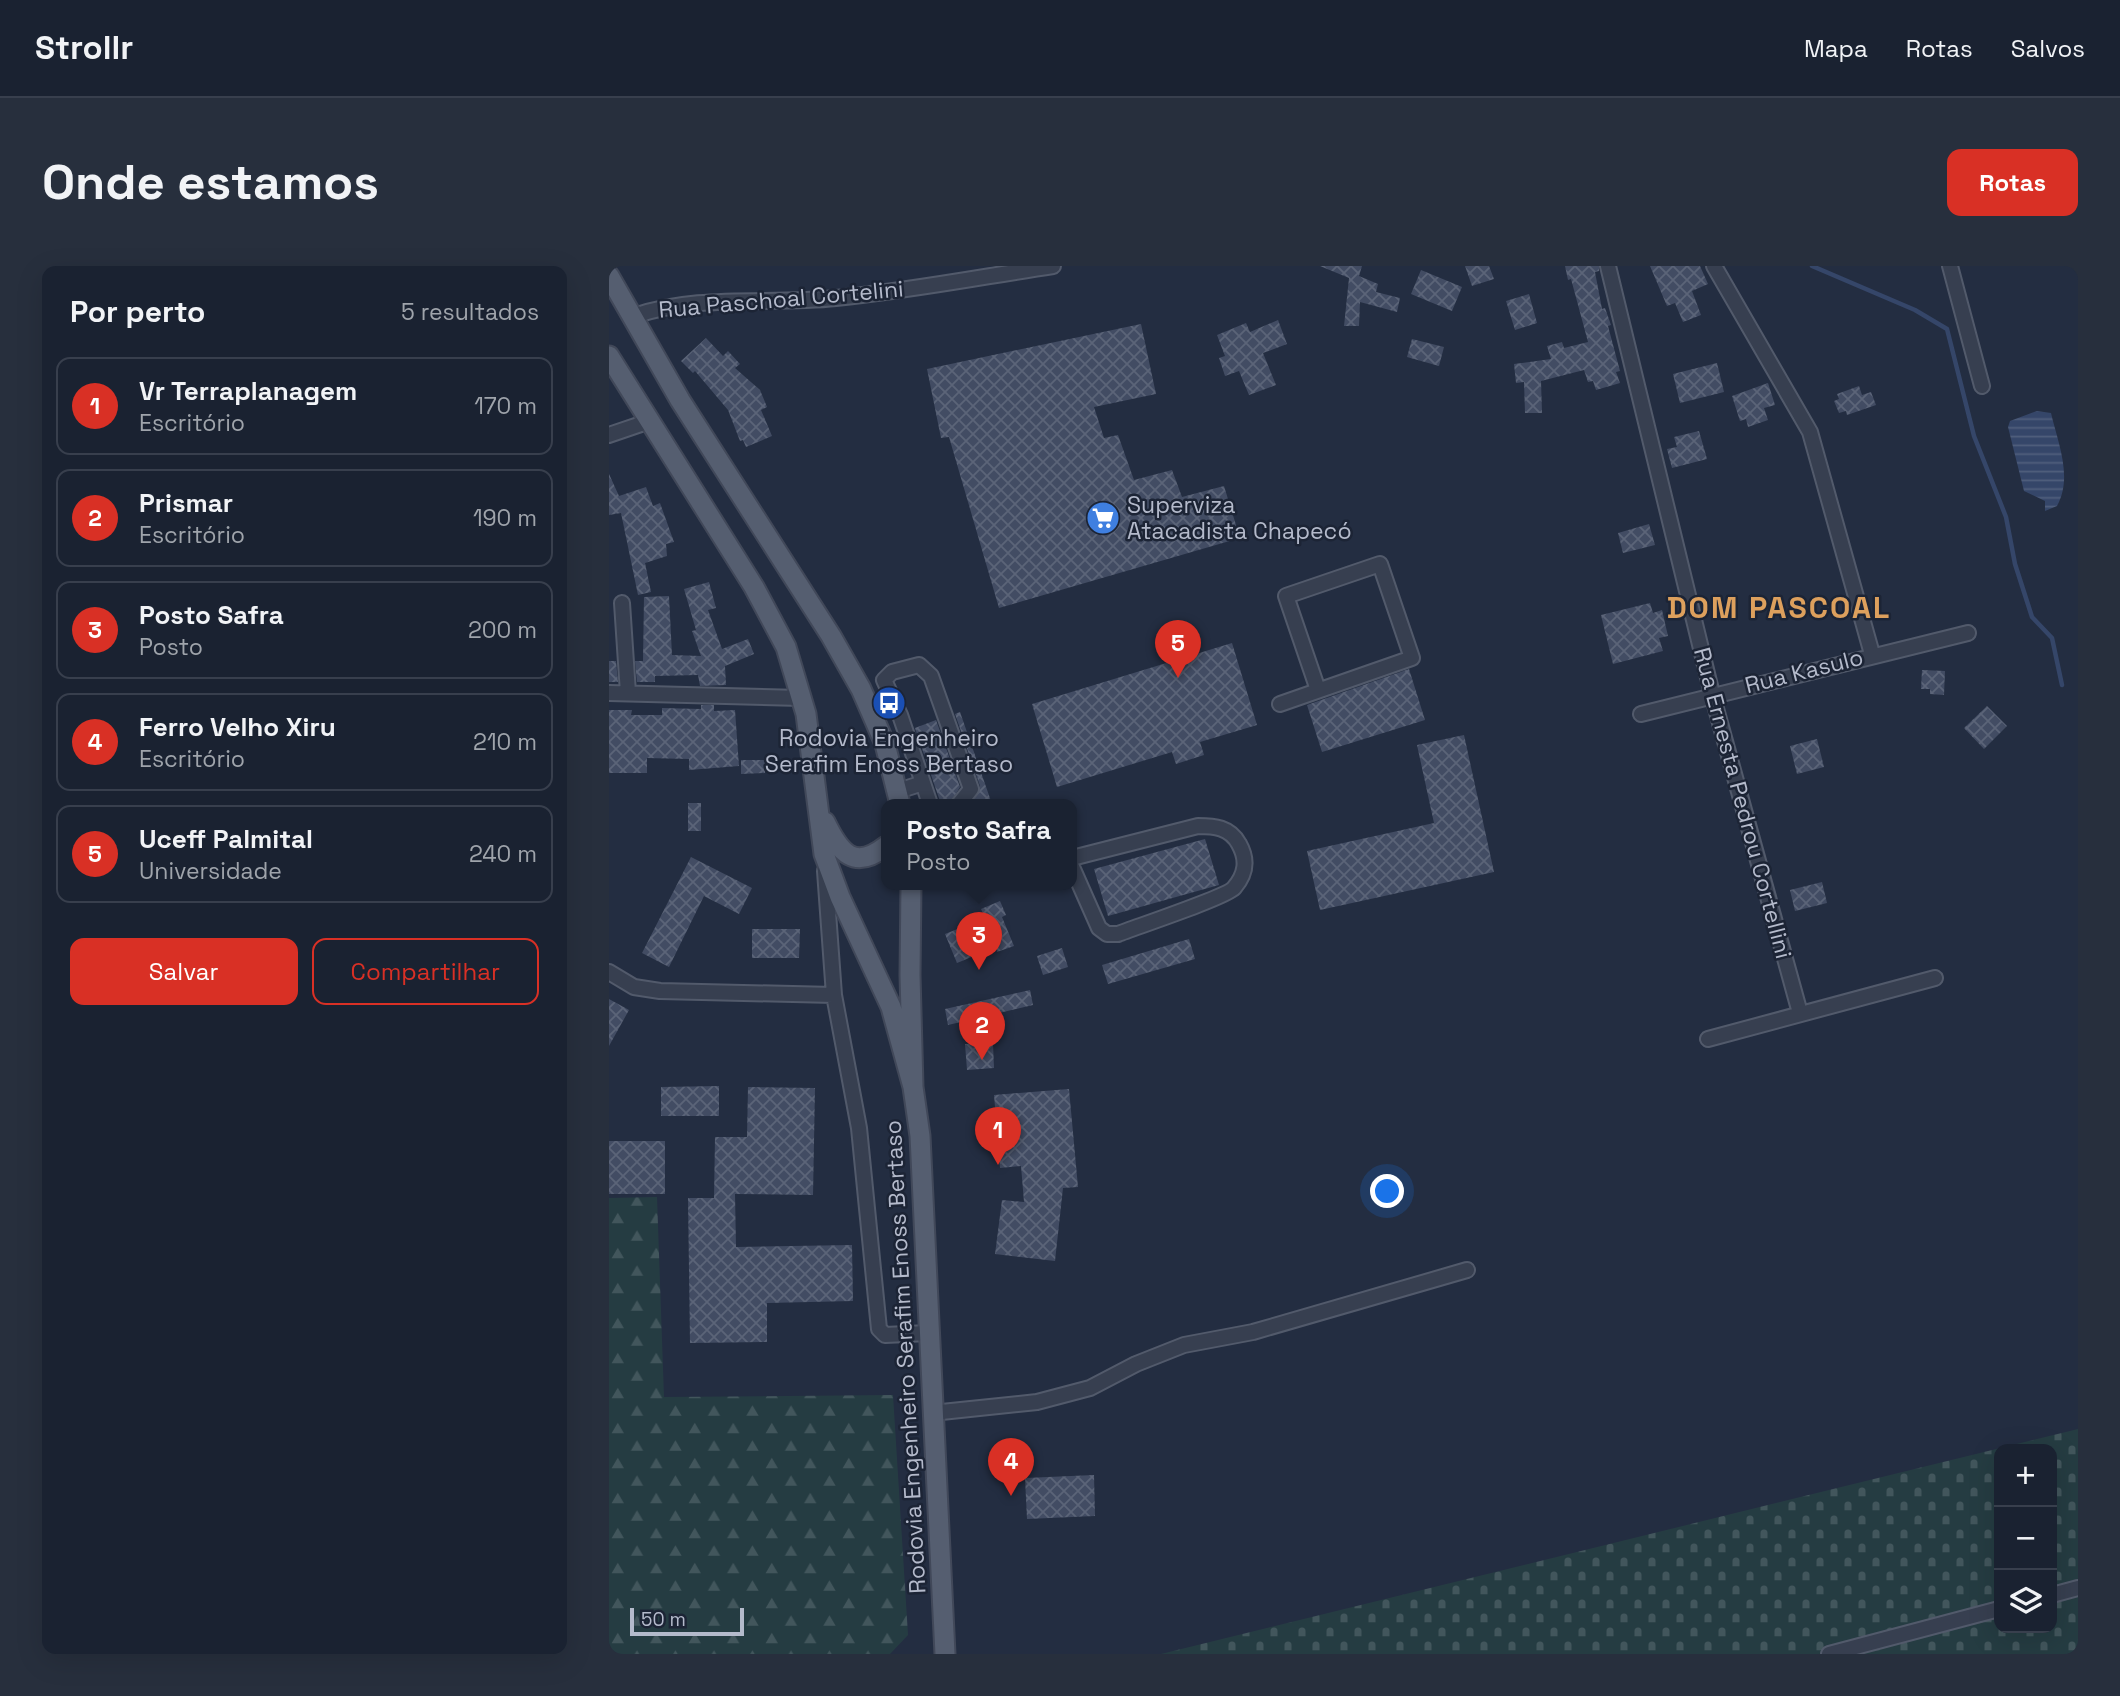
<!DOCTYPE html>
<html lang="pt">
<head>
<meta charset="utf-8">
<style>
	:root { --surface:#1a2231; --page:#272f3d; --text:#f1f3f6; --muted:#9fa4ab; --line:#383f4d; --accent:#d93025 }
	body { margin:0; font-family:"Space Grotesk",sans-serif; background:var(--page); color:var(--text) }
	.controls { position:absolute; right:21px; bottom:21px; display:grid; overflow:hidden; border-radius:14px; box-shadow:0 7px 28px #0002 }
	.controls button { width:63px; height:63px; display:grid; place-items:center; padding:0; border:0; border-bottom:2px solid var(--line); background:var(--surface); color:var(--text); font:35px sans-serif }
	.scale { position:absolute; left:21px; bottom:18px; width:114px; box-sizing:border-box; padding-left:7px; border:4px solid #b4bacb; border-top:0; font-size:19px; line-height:24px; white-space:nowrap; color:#b4bacb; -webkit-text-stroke:5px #1c2435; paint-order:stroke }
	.you { position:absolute; left:779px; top:926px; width:24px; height:24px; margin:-18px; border:5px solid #fff; border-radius:50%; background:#1a73e8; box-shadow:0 0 0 10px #1a73e833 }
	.badge { display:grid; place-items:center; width:46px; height:46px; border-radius:50%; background:var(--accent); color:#fff; font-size:23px; font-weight:700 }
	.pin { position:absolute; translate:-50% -58px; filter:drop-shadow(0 2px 4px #0008) }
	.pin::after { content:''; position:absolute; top:37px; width:24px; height:21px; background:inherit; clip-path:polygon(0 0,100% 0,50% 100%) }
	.popup { position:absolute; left:272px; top:533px; width:196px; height:91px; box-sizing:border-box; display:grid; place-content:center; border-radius:14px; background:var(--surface); filter:drop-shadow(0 2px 5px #0005); font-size:23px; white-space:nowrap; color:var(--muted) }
	.popup b { font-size:26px; color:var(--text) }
	.popup::after { content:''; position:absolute; left:50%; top:100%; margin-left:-14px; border:14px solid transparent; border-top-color:var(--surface) }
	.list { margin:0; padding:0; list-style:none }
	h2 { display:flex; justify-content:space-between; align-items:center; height:91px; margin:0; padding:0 28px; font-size:30px }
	h2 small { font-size:23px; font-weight:400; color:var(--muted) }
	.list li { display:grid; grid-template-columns:46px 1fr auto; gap:21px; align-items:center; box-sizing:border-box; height:98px; margin:0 14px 14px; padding:0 14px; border:2px solid var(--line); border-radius:14px }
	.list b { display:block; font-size:26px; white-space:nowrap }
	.list p { margin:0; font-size:23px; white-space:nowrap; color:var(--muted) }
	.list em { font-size:23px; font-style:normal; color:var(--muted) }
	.actions { display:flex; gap:14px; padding:21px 28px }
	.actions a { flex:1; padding:16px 0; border:2px solid var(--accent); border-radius:14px; text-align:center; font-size:24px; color:var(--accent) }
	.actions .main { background:var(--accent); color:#fff }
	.icon { flex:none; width:38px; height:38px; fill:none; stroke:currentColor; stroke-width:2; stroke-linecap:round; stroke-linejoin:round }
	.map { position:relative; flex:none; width:1469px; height:1388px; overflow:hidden; border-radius:14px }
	header { display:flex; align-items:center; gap:42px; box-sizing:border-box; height:98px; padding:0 35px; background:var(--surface); border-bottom:2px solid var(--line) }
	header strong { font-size:33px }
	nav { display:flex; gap:38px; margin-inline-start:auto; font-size:24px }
	.intro { display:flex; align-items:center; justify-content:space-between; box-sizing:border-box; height:168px; padding:0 42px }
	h1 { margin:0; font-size:49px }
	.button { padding:18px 32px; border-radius:14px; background:var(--accent); color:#fff; font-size:24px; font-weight:700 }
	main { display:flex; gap:42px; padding:0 42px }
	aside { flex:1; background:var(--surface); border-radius:14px; box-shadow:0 7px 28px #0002 }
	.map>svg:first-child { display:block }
</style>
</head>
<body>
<header>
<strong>Strollr</strong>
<nav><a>Mapa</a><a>Rotas</a><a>Salvos</a></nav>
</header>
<div class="intro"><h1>Onde estamos</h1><a class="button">Rotas</a></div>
<main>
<aside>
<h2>Por perto<small>5 resultados</small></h2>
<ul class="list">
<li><span class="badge">1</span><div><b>Vr Terraplanagem</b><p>Escritório</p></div><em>170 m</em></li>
<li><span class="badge">2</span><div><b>Prismar</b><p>Escritório</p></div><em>190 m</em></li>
<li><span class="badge">3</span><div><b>Posto Safra</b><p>Posto</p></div><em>200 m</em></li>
<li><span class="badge">4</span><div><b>Ferro Velho Xiru</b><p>Escritório</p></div><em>210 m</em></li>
<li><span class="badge">5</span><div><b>Uceff Palmital</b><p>Universidade</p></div><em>240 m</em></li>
</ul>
<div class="actions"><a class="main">Salvar</a><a>Compartilhar</a></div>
</aside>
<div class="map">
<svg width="1469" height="1388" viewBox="0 0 1469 1388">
	<defs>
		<pattern id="forest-firs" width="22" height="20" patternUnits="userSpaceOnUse" patternTransform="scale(1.75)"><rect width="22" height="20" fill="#253c42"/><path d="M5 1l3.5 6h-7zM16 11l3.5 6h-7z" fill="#42565c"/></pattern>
		<pattern id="cemetery-stones" width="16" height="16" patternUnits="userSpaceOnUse" patternTransform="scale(1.75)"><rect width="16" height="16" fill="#253c42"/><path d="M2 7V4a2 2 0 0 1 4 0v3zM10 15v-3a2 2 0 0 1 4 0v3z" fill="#42565c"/></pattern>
		<pattern id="water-rules" width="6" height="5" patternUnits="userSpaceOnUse" patternTransform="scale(1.75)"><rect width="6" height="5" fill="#354669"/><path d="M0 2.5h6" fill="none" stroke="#505f7d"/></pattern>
		<pattern id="building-cross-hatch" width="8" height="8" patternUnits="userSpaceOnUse" patternTransform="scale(1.75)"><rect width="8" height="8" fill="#424c63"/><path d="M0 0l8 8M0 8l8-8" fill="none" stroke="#5b6478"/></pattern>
	</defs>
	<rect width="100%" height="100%" fill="#232d41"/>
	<path fill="url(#forest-firs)" d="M48 931 55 1131 284 1129 299 1369 281 1388H0V932Z"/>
	<path fill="url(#cemetery-stones)" fill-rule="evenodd" d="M1469 1163V1388H552ZM1390 1183H1443V1362H1390Z"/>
	<path fill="url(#water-rules)" d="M1428 145 1442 147C1449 177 1464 211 1448 240L1436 245V235L1415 225 1399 161 1401 155Z"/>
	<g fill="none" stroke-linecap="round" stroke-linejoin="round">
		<path stroke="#354669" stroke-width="4.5" d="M1203 0 1306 44 1338 63 1365 170 1397 251 1406 298 1423 351 1443 372 1453 419"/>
	</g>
	<path fill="url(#building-cross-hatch)" d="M711 0H753L750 10 769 18 767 26 791 32 788 46 751 36 750 60H735L740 12Z
		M856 0H880L885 13 863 20Z
		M956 0H990V5L986 6 993 43 996 42 1002 59 999 60 1011 105 1007 106 1011 117 987 124 984 115 979 116 975 104 932 115 933 147H916L915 116 907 117 905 98 942 93 938 80 953 76 955 82 979 76 962 13 959 14Z
		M1041 0H1091L1099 18 1083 25 1092 49 1074 56 1066 37 1058 40Z
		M812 4 853 21 843 45 802 28Z
		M920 28 928 57 906 64 897 35Z
		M669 54 678 78 654 87 667 119 640 129 630 105 616 110 610 92 616 90 608 69 637 57 641 66Z
		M532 58 547 128 485 141 495 172 509 169 525 214 563 204 573 231 615 220 631 272 390 342 340 171 332 172 318 103Z
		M97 72 114 90 119 85 131 98 126 102 151 124 158 141 152 144 163 170 137 181 134 174 131 175 119 144 86 105 84 107 72 95Z
		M803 73 835 81 830 100 798 91Z
		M1108 97 1115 126 1071 137 1064 108Z
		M1159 117 1166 139 1155 142 1159 154 1139 161 1137 153 1131 155 1123 130Z
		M1250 120 1253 129 1262 126 1267 139 1238 149 1237 145 1230 147 1225 135 1230 133 1228 128Z
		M1090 165 1098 193 1063 202 1058 183 1068 181 1065 171Z
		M0 208 10 230 37 221 44 240 51 237 65 276 57 278 58 290 36 297 42 326 29 329 12 247 0 249Z
		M1040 258 1046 279 1014 287 1009 267Z
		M100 316 107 342 99 344 113 383 139 373 145 388 116 400 117 419 91 420 89 409 46 410V416H28L26 395H34L35 331 60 330 63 389 92 390 83 365 87 364 75 323Z
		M1041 337 1044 347 1053 344 1059 370 1050 372 1054 385 1004 398 992 349Z
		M623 377 648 459 591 476 595 489 567 498 563 486 448 521 423 438Z
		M0 395H7L9 416H0Z
		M800 403 816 454 713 486 698 439Z
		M1313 404 1336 405 1335 429 1321 428V423H1312Z
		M92 439H105V445L126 444 130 500 80 504V493L38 492V507H0V444H23L22 449H53V442L92 443Z
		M1378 440 1398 460 1375 483 1355 462Z
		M351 446 383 538H363L371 520 346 448Z
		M327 454 351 521 341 538H332L306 462Z
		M855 469 885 606 711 644 698 585 825 557 808 479Z
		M1208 473 1215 501 1188 508 1181 480Z
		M132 494H156V507L132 508Z
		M79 537H92V565H79Z
		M596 573 610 619 499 650 485 603Z
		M82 591 143 622 130 648 95 630 60 701 33 687Z
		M1213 616 1218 637 1186 645 1181 624Z
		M391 635 397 649 393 651 405 680 388 686 387 681 348 697 336 668 376 652 372 643Z
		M143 663H191L190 692H143Z
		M580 673 586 693 499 718 493 699Z
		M453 682 459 701 434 709 428 690Z
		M421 724 424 739 339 759 336 743Z
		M0 733 20 744 0 780Z
		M384 777 385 802 358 804 356 778Z
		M110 820V850H52V821Z
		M139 821 206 822 204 929 126 928 127 981 243 979 244 1035 158 1037V1076L81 1077 79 932H105L106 871H138Z
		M460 823 469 921 454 922 446 995 386 988 393 934 415 936 412 900 391 902 385 829Z
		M0 875H56V928H0Z
		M485 1209 486 1250 418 1253 416 1212Z"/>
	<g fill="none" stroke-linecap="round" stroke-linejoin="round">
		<defs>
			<path id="minor" d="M999 0 1103 428 1191 747
				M1105 0 1201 166 1263 388
				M1341 0 1373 120
				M25 50C89 28 160 39 227 32 299 25 372 11 444 0
				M0 169 41 155
				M13 337 19 427
				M0 427 192 432
				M671 438 803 392 771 298 677 330 709 424
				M1032 448 1359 367
				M314 517 321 538
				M289 525 314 517 291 449 275 414 283 406 310 399 322 410 362 523 350 538
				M463 592 589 560C605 560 621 561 630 578 639 594 637 608 625 622 617 631 527 661 509 668H498L490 662 463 601
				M216 605 225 729 250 862 270 1063 276 1069 319 1067
				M0 706 25 721 51 725 225 729
				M1099 773 1326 712
				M323 1147 428 1136 481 1122 527 1098 575 1079 644 1066 858 1004
				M1443 1329 1469 1322
				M1220 1388 1390 1343"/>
			<path id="major" d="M0 10 71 134 222 370 252 423 276 478 291 538
				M0 90 145 321 177 381 197 448 215 588 231 631 282 741 304 821
				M216 556C231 587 245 605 277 580
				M302 618 301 709 304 821 311 870 336 1388"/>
		</defs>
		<use href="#minor" stroke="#525a6b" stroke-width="18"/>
		<use href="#major" stroke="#414859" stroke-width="23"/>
		<use href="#minor" stroke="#373f50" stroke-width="14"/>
		<use href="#major" stroke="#555e70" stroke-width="19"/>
	</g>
	<defs>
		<symbol id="supermarket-disc" viewBox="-11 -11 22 22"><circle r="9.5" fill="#3f7fe0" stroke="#1c2435"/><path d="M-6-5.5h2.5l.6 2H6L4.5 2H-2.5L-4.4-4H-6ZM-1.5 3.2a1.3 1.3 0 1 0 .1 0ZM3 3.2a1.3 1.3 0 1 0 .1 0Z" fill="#fff"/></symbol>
		<symbol id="bus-disc" viewBox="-11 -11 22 22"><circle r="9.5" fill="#1a4fb4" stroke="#1c2435"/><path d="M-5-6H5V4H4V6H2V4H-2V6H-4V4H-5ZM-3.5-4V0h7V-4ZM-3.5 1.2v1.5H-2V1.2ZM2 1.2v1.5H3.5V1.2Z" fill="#fff"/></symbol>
	</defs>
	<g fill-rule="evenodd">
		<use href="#supermarket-disc" x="475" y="233" width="38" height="38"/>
		<use href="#bus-disc" x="261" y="418" width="38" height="38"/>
	</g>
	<g text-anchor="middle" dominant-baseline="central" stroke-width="5" stroke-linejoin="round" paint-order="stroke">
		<g font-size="23" fill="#b4bacb" stroke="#1c2435">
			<text transform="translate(172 33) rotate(-5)">Rua Paschoal Cortelini</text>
			<text transform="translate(1195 405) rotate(-14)">Rua Kasulo</text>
			<text transform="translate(1134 537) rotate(75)">Rua Ernesta Pedrou Cortellini</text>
			<text transform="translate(296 1091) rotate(-93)">Rodovia Engenheiro Serafim Enoss Bertaso</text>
		</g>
		<g font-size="23" fill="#b4bacb" stroke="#1c2435" text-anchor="start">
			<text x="518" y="239">Superviza<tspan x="518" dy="26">Atacadista Chapecó</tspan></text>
			<text x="280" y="472" text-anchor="middle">Rodovia Engenheiro<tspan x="280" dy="26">Serafim Enoss Bertaso</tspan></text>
		</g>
		<g font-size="30" font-weight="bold" letter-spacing="2" fill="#dda05d" stroke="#1c2435">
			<text x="1170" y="341">DOM PASCOAL</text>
		</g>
	</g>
</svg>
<div class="controls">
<button>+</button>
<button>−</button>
<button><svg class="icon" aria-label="layers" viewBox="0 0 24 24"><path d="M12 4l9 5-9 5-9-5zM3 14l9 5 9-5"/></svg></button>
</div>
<div class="scale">50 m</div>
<div class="you"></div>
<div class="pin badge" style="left:389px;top:899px">1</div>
<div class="pin badge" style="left:373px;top:794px">2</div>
<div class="pin badge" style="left:370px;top:704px">3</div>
<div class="popup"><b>Posto Safra</b>Posto</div>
<div class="pin badge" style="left:402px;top:1230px">4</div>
<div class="pin badge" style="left:569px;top:412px">5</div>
</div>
</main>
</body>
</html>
